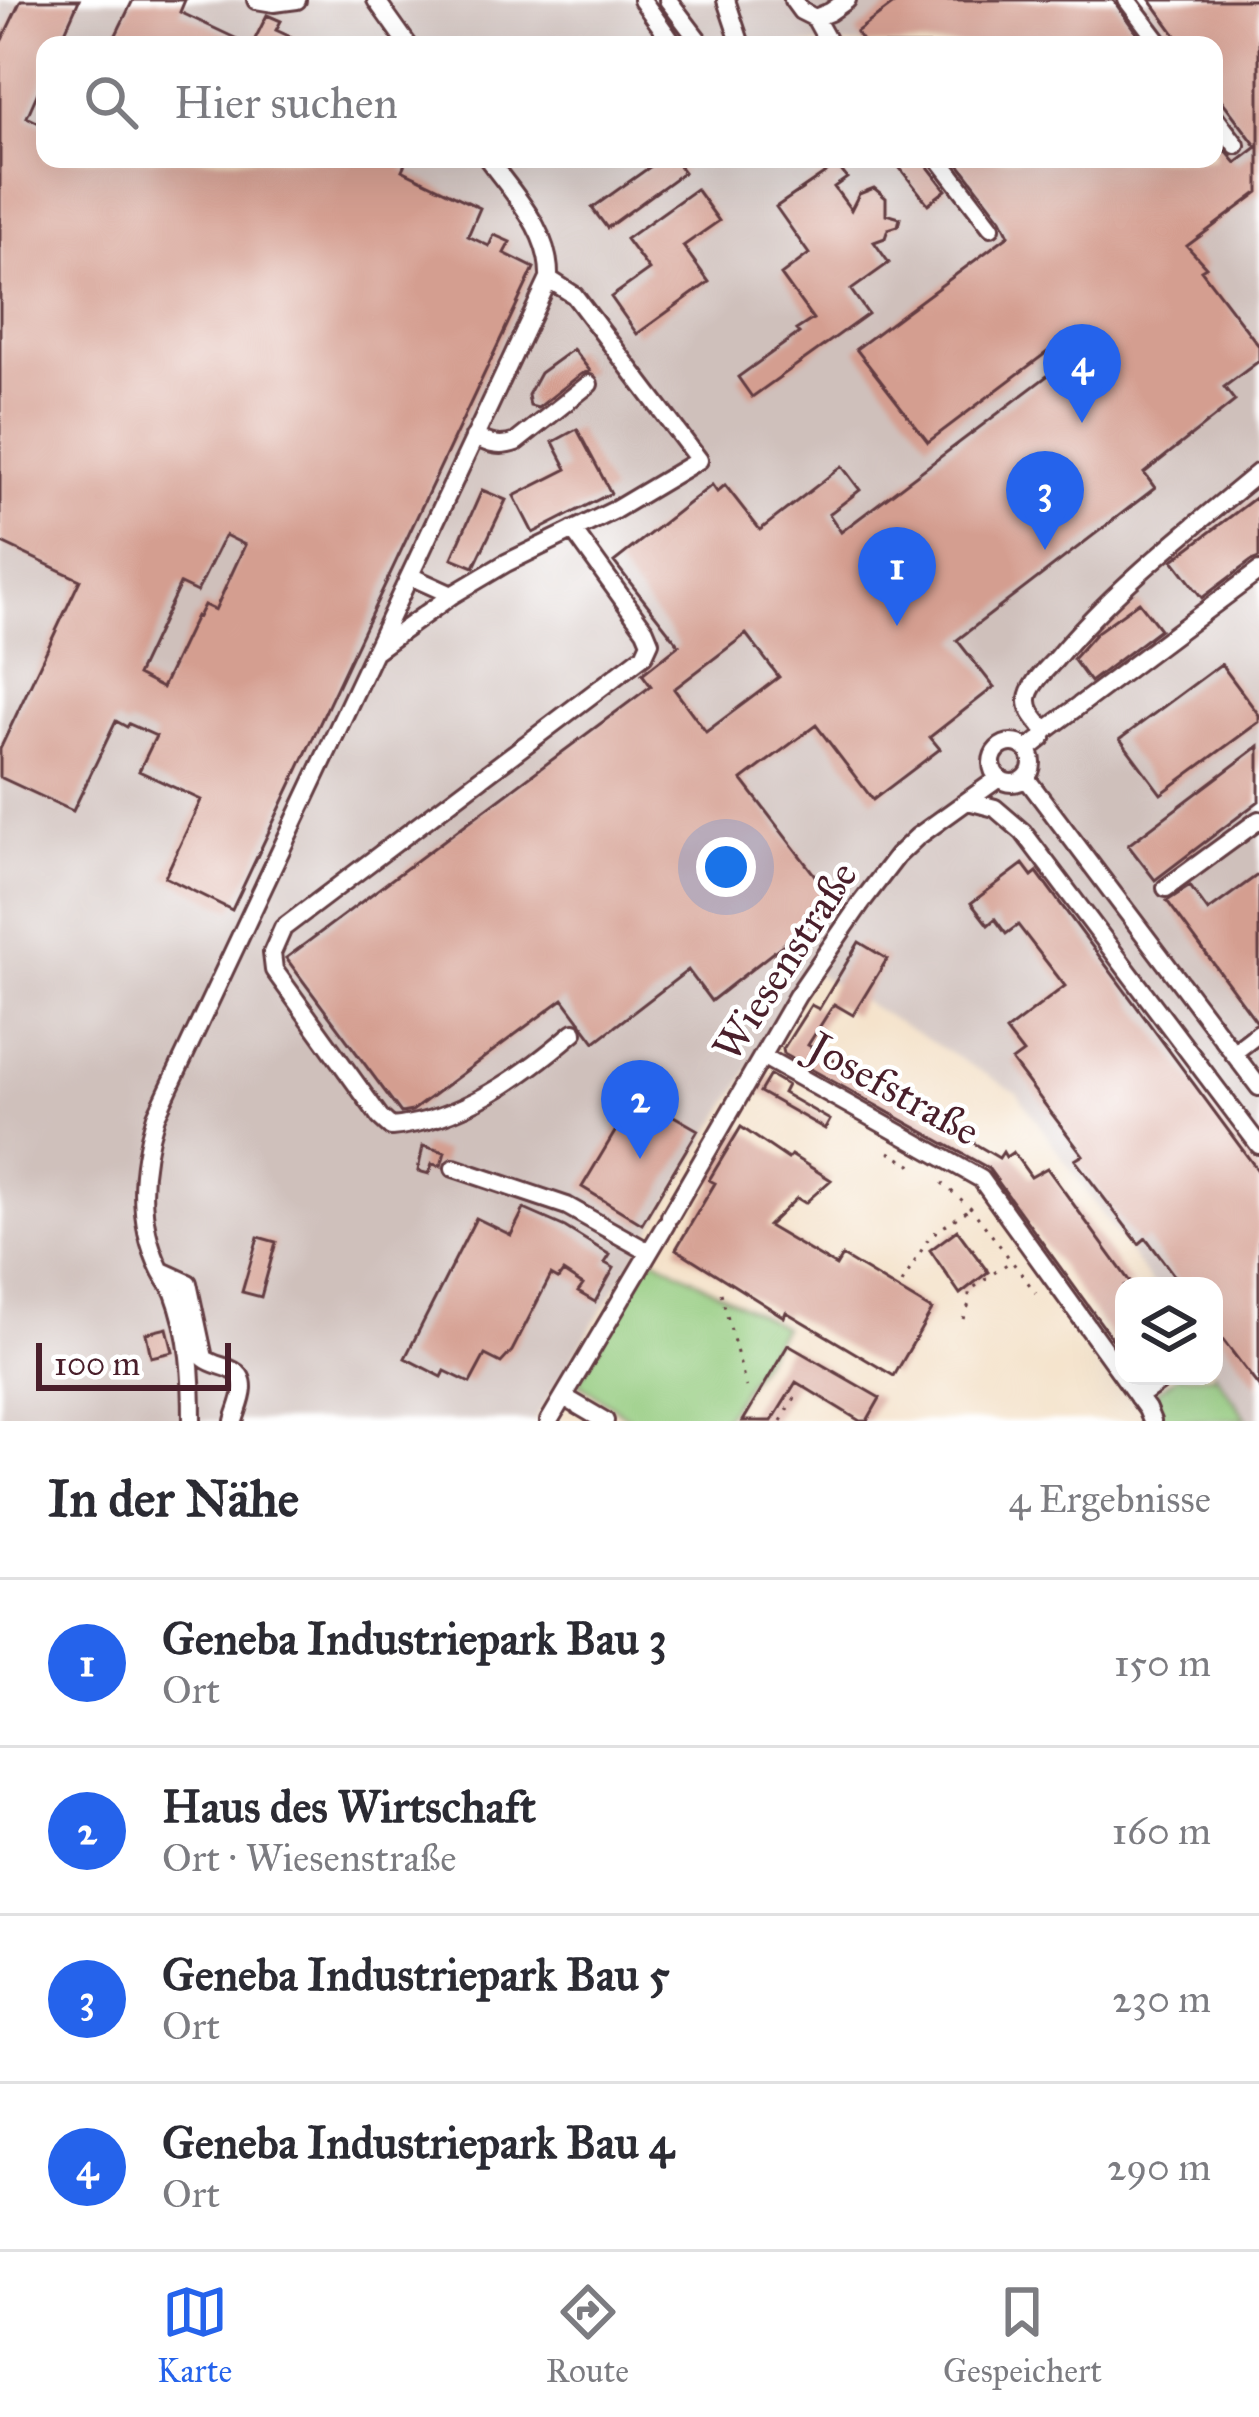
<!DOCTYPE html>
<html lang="de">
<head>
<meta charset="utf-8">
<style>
	:root { --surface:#fff; --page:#f2f2f3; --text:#2b2b33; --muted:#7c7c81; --line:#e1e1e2; --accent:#2563eb }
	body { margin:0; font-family:"IM FELL Great Primer",serif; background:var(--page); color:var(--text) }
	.controls { position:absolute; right:36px; bottom:36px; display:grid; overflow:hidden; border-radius:24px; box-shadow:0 12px 48px #0002 }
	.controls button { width:108px; height:108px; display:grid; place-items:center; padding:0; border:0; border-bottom:3px solid var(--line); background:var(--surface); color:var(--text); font:60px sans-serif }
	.scale { position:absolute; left:36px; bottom:30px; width:195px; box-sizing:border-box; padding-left:12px; border:6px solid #4a1f2b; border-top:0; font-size:33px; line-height:42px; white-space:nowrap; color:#4a1f2b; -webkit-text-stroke:9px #fff; paint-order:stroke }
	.you { position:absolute; left:726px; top:867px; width:42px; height:42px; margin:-30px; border:9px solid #fff; border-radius:50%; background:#1a73e8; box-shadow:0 0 0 18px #1a73e833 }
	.badge { display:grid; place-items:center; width:78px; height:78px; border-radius:50%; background:var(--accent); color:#fff; font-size:39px; font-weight:700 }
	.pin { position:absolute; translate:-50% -99px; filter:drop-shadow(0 3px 6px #0008) }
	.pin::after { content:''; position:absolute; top:63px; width:42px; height:36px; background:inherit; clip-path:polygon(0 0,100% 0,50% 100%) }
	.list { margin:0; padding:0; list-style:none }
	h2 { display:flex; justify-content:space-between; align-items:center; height:156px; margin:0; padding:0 48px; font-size:51px }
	h2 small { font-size:39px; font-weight:400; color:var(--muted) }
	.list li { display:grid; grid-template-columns:78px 1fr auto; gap:36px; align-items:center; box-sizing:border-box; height:168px; padding:0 48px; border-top:3px solid var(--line) }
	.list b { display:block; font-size:45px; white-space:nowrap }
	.list p { margin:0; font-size:39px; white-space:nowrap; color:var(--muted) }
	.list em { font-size:39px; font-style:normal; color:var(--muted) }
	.icon { flex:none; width:66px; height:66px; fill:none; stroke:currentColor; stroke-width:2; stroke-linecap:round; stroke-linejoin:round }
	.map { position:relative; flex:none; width:1259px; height:1421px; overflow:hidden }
	.search { position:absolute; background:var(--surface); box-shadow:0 12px 48px #0002; left:36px; right:36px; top:36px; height:132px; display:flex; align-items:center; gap:30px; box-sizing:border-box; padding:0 42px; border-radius:24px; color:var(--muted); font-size:45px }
	.sheet { height:828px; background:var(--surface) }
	nav { display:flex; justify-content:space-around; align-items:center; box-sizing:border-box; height:168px; border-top:3px solid var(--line); background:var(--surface); font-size:33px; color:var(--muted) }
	nav a { display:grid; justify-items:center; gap:6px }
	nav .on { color:var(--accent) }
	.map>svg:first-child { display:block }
</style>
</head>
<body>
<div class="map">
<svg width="1259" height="1421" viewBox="0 0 1259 1421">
	<rect width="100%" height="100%" fill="#fff"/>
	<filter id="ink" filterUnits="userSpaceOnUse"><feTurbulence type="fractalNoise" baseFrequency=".00833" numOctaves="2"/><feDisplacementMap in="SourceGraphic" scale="24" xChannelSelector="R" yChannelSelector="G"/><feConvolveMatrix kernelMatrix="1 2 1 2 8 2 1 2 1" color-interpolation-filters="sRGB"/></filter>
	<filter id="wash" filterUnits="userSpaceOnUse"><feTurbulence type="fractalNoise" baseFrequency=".004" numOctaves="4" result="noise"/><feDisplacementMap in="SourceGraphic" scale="48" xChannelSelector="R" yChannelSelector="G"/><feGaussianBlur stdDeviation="2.7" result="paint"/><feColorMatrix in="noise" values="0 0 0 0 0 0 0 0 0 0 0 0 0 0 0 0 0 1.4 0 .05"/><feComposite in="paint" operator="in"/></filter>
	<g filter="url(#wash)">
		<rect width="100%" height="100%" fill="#f3dec2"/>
		<path fill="#cfc0bb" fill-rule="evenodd" d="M0 0H1259V1421H1248L1214 1372V1286H1153L1017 1093 805 967 740 1085 534 1421H0ZM45 45H1214V159H45Z"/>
		<path fill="#93ca7d" stroke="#6e7454" stroke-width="3" d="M650 1256 783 1327 722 1421H634L578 1383Z
			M1214 1372 1247 1419 1166 1421 1151 1396 1177 1376H1214Z"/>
		<g id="blocks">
			<path fill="#d49e90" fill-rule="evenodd" d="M21 0H79L59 45H45V76L27 117 45 126V159H407L402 170 480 208 468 236 489 246 494 235 510 242 504 253 534 268 232 910 165 877 201 800 139 771 156 736 129 724 127 727 116 721 73 811 0 777V749L80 580 0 542V44ZM225 535 245 545 215 610 204 605 198 617 196 616 162 688 137 675 180 584 197 592Z
				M133 0H185L180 12 250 45H111Z
				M899 0H1113L1145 45H865L856 32Z
				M1150 0H1259V192L1187 246 1206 267 1201 270 1259 346V361L1224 387 1235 401 1144 473 1155 488 957 640 994 687 930 737 940 749 873 800 816 725 742 780 836 903 711 1001 688 970 595 1042 563 999 412 1111 401 1113 286 958 651 686 642 674 679 645 614 562 712 485 717 492 725 485 760 530 842 466 860 490 829 514 841 532 1079 352 1067 337 928 442 856 349 1009 235 1001 219 955 159H1214V137L1236 163 1257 147 1214 90V45H1183ZM746 634 779 677 706 732 674 689Z
				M267 15 281 21 276 30 308 45H252Z
				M661 159H674L684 172 607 228 592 208Z
				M909 159H922L946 190 928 204 899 167Z
				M837 165 847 178 834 187 851 210 859 194 874 188 886 198V214L900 218 898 226 888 229 885 238 874 242 889 263 851 290 868 314 752 397 738 377 799 333 796 330 813 319 781 275 809 254 776 207Z
				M696 189 719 221 683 246 709 282 637 334 611 297 649 270 626 239Z
				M573 349 590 371 581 374 538 408 530 406 528 395 540 373Z
				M577 429 611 493 533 533 514 496 567 469 553 442Z
				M482 490 506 500 474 567 452 558Z
				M1255 498 1259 504V558L1251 561 1202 598 1173 560Z
				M1139 602 1160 629 1090 682 1073 659 1097 632Z
				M1221 664 1259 715V722L1161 794 1120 739Z
				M1259 746V801L1155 880 1128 845Z
				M1023 864 1032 876 1037 872 1259 1172V1387L1214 1328V1286H1182L1146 1238 1139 1244 1075 1160 1083 1155 1012 1061 1023 1053 1006 1031 1065 986 1018 925 1006 934 995 919 988 925 971 903Z
				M1259 874V1020L1256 1021 1167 901 1190 886 1208 911Z
				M859 942 887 959 853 1015 834 1004 808 1045 999 1158 1003 1152 1006 1157 1013 1152 1031 1177 1047 1168 1133 1286H1124V1355L988 1168 784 1054 783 1049 811 1005 819 1009Z
				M770 1075 787 1085 783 1093 830 1120 825 1129 760 1092Z
				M637 1095 698 1130 642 1224 582 1187Z
				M741 1127 788 1159 791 1155 831 1180 805 1203 797 1198 768 1226 836 1266 842 1256 932 1310 894 1376 786 1312 784 1317 676 1249 715 1183 709 1180Z
				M423 1146 445 1152 441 1166 432 1164 429 1174 418 1171Z
				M524 1209 565 1227 610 1255 605 1263 614 1268 595 1302 578 1292 583 1285 563 1272 558 1279 551 1275 512 1351 501 1363 485 1355 470 1383 445 1371 442 1377 405 1358 476 1218 511 1235Z
				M957 1230 988 1272 960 1294 930 1250Z
				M258 1237 276 1242 261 1297 242 1292Z
				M167 1328 173 1352 151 1357 146 1333Z
				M788 1345 880 1398 867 1421H860L796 1382 772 1421H743Z"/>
		</g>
	</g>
	<g filter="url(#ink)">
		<use href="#blocks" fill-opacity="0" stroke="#633c42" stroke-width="3"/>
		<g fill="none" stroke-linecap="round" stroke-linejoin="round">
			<defs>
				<path id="minor" d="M256 0 274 3 297 0
					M376 0 408 45
					M642 0 674 45
					M668 0 702 45
					M726 0 741 45
					M793 0 801 11 815 18
					M1127 0 1161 45
					M815 18 830 12 847 0
					M815 18 830 45
					M1214 116 1236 145
					M939 159 991 227
					M474 437C490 444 499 448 516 442L589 384
					M573 530 645 630 650 642 644 655 283 928 272 953 274 970 380 1117 391 1127C460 1121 523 1076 574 1032
					M410 576 452 595
					M376 650 452 595 506 563 615 510 699 460 574 295 549 279
					M1045 731C1038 721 1027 712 1028 699 1029 685 1045 671 1054 661 1114 588 1187 532 1259 472
					M992 763a20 20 0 1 1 40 0a20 20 0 1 1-40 0Z
					M1027 750 1042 738 1045 731 1259 571
					M1026 778 1259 1087
					M968 801 995 808 1023 832 1259 1145
					M1166 888 1259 820
					M1233 1053 1259 1033
					M764 1057 981 1179 1147 1409 1152 1421
					M454 1168 567 1206 649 1252
					M670 1216 797 996 861 903 897 856 917 837 999 778
					M164 1272 188 1283 204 1358C214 1366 224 1365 234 1371 252 1381 238 1406 234 1421
					M564 1397 605 1421
					M1138 1397 1167 1376
					M192 1421C192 1377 190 1335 174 1293 171 1285 164 1278 160 1269 136 1220 140 1167 156 1116L549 279C551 232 514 195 488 159
					M549 1421 666 1224"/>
			</defs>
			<use href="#minor" stroke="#633c42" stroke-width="22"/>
			<path stroke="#633c42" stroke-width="3" stroke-dasharray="3 9" stroke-linecap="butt" d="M889 1152 915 1167
				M942 1183 971 1208 1036 1293
				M972 1248 990 1274
				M902 1283 930 1236 968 1210
				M721 1293 746 1387
				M963 1319 969 1304V1291L1011 1261
				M781 1421 799 1391"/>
			<use href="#minor" stroke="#fff" stroke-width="16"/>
		</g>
	</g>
	<g text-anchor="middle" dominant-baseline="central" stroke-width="9" stroke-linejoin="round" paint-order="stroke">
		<g font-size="42" fill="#4a1f2b" stroke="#fff">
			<text transform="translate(785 961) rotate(-57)">Wiesenstraße</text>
			<text transform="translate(894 1089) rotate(29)">Josefstraße</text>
		</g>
	</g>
</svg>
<div class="controls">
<button><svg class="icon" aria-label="layers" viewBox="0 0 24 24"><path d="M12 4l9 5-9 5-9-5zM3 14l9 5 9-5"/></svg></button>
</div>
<div class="scale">100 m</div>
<div class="you"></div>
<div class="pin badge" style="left:897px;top:626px">1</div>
<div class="pin badge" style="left:640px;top:1159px">2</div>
<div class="pin badge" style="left:1045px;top:550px">3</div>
<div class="pin badge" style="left:1082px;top:423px">4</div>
<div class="search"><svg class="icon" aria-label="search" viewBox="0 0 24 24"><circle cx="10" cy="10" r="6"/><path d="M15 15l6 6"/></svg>Hier suchen</div>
</div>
<section class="sheet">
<h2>In der Nähe<small>4 Ergebnisse</small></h2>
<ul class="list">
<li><span class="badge">1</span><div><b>Geneba Industriepark Bau 3</b><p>Ort</p></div><em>150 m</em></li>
<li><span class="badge">2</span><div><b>Haus des Wirtschaft</b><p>Ort · Wiesenstraße</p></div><em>160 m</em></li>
<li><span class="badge">3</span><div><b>Geneba Industriepark Bau 5</b><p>Ort</p></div><em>230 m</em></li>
<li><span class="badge">4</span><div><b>Geneba Industriepark Bau 4</b><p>Ort</p></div><em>290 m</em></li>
</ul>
</section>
<nav>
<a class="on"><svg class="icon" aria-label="map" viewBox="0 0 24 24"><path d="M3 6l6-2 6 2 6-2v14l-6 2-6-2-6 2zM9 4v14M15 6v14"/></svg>Karte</a>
<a><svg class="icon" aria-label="directions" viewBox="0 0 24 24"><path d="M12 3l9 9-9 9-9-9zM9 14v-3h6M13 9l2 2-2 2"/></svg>Route</a>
<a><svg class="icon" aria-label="saved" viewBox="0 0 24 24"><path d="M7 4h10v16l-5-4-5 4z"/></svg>Gespeichert</a>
</nav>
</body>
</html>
